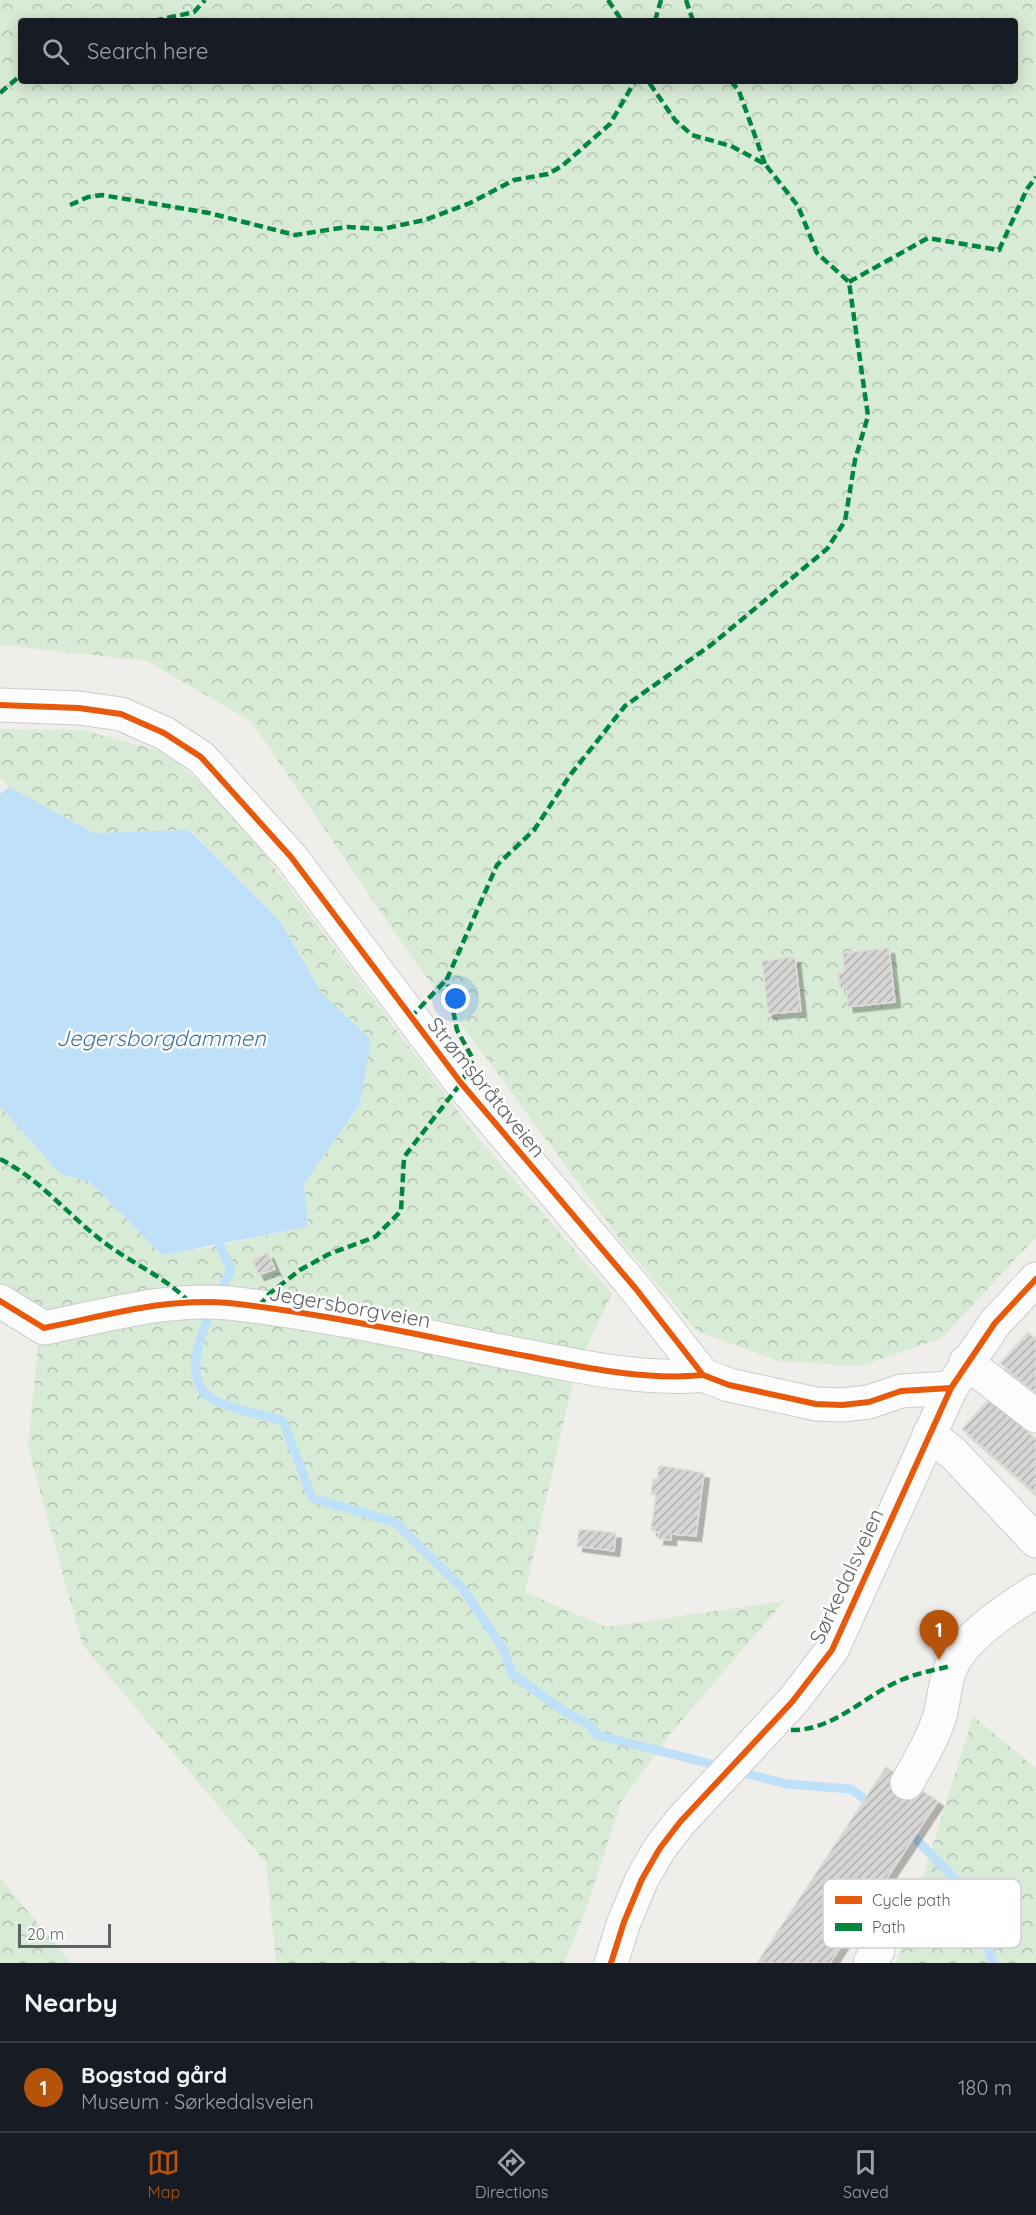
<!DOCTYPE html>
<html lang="en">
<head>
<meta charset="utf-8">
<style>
	:root { --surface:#171b24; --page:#242831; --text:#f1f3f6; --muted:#9ea1a6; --line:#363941; --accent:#b45309 }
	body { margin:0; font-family:Quicksand,sans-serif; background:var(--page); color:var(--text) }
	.scale { position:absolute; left:18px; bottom:15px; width:93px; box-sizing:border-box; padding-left:6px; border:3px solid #5f6368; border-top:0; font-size:16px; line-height:21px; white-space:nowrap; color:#5f6368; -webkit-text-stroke:4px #fff; paint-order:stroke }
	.you { position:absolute; left:456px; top:999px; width:21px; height:21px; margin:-15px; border:4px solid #fff; border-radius:50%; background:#1a73e8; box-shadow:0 0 0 9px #1a73e833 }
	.badge { display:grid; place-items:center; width:39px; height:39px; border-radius:50%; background:var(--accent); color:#fff; font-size:20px; font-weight:700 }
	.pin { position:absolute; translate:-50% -50px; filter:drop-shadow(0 2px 3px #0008) }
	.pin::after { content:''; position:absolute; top:32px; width:21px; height:18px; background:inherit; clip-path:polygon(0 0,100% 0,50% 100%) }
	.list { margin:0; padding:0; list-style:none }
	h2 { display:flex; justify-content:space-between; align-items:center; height:78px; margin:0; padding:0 24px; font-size:26px }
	h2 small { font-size:20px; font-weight:400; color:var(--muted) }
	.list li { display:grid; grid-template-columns:39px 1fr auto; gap:18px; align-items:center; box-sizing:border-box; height:90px; padding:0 24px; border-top:2px solid var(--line) }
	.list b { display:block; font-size:22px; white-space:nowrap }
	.list p { margin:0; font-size:20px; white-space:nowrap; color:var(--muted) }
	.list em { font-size:20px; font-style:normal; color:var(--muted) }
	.icon { flex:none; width:33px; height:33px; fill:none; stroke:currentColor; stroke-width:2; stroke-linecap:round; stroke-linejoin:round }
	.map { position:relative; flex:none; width:1036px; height:1963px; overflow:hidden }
	.search { position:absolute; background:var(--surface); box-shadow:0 3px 15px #0003; left:18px; right:18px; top:18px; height:66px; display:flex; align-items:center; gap:15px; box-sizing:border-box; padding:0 21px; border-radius:6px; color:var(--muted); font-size:22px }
	.sheet { height:168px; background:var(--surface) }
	nav { display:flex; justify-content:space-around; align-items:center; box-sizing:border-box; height:84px; border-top:2px solid var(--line); background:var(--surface); font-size:16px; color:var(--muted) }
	nav a { display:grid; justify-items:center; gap:3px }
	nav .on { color:var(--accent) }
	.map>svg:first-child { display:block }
</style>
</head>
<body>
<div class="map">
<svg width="1036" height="1963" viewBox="0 0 1036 1963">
	<defs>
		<pattern id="forest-crowns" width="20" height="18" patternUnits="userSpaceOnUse" patternTransform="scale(1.5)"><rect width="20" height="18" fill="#d8ebd6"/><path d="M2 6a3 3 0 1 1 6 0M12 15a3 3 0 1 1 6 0" fill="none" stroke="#b2c2b1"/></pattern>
		<pattern id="building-hatch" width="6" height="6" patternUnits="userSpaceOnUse" patternTransform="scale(1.5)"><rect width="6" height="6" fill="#d6d5d3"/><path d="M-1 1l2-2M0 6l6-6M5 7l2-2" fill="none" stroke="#b1b0af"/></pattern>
		<filter id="shadow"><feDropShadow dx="5.5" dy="5.5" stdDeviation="0" flood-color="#0004"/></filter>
	</defs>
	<rect width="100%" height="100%" fill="#efeeea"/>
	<path fill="url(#forest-crowns)" fill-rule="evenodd" d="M0 0H1036V1237L942 1338 861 1366 778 1361 697 1331 621 1241 413 959 251 721 147 661 0 645ZM21 21H1015V81H21Z
		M0 729 82 730 168 753 236 817 475 1134 612 1294 576 1368 525 1592 606 1627 784 1601 670 1734 621 1802 585 1912 564 1963H276L266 1863 82 1644 28 1447 38 1345 75 1321 34 1309 0 1287V1106L60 1174 90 1182 161 1254 202 1249 308 1227 304 1184 360 1104 371 1040 321 992 280 921 190 830 94 833 9 787 0 778Z
		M973 1716 1036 1768V1963H896Z
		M0 1878 71 1963H0Z"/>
	<path fill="#bfe0f9" d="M9 787 94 833 189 830 280 921 321 992 371 1040 360 1104 304 1184 308 1227 162 1255 90 1182 60 1174 0 1106V794Z"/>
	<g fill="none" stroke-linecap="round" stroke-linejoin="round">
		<path stroke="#bfe0f9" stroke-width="9" d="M218 1297 231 1269 220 1246
			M212 1309C200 1336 180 1383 216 1401 236 1411 262 1414 283 1421L312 1498 395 1522 462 1588 504 1650 512 1674 565 1712 590 1725 597 1735 723 1767
			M736 1771 787 1784 851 1789 874 1806
			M907 1830 968 1892 993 1963"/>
	</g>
	<path fill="url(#building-hatch)" stroke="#deddd9" stroke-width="1.5" filter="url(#shadow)" d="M889 948 895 1002 848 1007 846 987 840 988 838 972H844L843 953Z
		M795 957 801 1011 768 1014 762 961Z
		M268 1253 275 1269 259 1275 252 1260Z
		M1028 1332 1036 1339V1394L1000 1363Z
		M990 1398 1036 1439V1494L962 1429Z
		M663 1466 704 1473 696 1536 671 1534V1540L658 1539 659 1533 651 1530 656 1495 651 1494 653 1479 657 1480 659 1467Z
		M579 1529 616 1533 614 1551 577 1546Z
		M886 1767 938 1801 879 1890 893 1899 879 1918 866 1909 830 1963H757Z"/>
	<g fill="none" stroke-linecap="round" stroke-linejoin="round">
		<defs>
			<path id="minor" d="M0 705 79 708 121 714 164 733 201 757 291 857 461 1083 636 1289 703 1375 729 1385 816 1404 842 1405 869 1402 901 1391 951 1388
				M0 1301 44 1328C105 1316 167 1297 229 1303 329 1314 427 1337 526 1356 583 1367 645 1381 703 1375
				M966 1362 1036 1416
				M929 1434 954 1454 1036 1541
				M907 1783C920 1760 934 1737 941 1712 944 1698 945 1681 951 1667 963 1638 1010 1607 1036 1591
				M611 1963 624 1922 642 1879 660 1848 680 1822 792 1702 832 1650 951 1388 995 1323 1036 1279
				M870 1963 878 1950"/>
		</defs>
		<use href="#minor" stroke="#cbcccc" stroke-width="35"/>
		<use href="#minor" stroke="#fdfcfc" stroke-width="33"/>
		<path stroke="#00873e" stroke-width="4.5" stroke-dasharray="9 4.5" stroke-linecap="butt" d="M608 0 622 21
			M686 0 693 21
			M154 21 194 12 205 0
			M655 21 661 0
			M731 81 739 91 765 164
			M0 93 21 75
			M70 205 88 197 102 195 209 213 295 235 347 227 382 229 425 220 470 203 514 180 548 174 562 166 610 124 635 81
			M849 282 928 238 999 250 1027 189 1036 177
			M410 1018 447 979
			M0 1159C42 1180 71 1219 109 1246 135 1265 165 1277 188 1301
			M259 1306 269 1294 300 1270 329 1254 375 1237 401 1211 404 1157 461 1083 473 1059 457 1030 447 979 497 865 534 830 571 774 625 706 711 645 827 549 845 521 855 460 868 416 849 282 817 253 798 206 765 164 731 146 692 135 675 120 648 81
			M791 1730C833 1731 864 1696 901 1680 917 1673 935 1670 951 1666"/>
		<defs>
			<path id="cycleway" d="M0 705 79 708 121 714 164 733 201 757 291 857 461 1083 636 1289 703 1375 729 1385 816 1404 842 1405 869 1402 901 1391 951 1388
				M0 1301 44 1328C105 1316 167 1297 229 1303 329 1314 427 1337 526 1356 583 1367 645 1381 703 1375
				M611 1963 624 1922 642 1879 660 1848 680 1822 792 1702 832 1650 951 1388 995 1323 1036 1279"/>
		</defs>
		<use href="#cycleway" stroke="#fff" stroke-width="10"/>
		<use href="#cycleway" stroke="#e8590c" stroke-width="6"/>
	</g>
	<g text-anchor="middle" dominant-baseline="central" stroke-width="5" stroke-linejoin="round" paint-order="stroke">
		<g font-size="21" fill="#5f6368" stroke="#fff">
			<text transform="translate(487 1087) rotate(51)">Strømsbråtaveien</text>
			<text transform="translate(350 1306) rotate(10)">Jegersborgveien</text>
			<text transform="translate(846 1576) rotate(-65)">Sørkedalsveien</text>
		</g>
		<g font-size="22" font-style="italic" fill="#4174aa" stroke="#fff">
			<text x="161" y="1038">Jegersborgdammen</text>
		</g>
	</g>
	<rect x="823" y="1879" width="198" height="69" rx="9" fill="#fff" stroke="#cfd0d2" stroke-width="1.5"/>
	<rect x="835" y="1896" width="27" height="8" fill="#e8590c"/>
	<rect x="835" y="1923" width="27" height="8" fill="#00873e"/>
	<g font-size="16" fill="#5f6368">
		<text x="872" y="1906">Cycle path</text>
		<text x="872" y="1933">Path</text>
	</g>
</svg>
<div class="scale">20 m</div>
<div class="you"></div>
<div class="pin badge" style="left:939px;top:1660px">1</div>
<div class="search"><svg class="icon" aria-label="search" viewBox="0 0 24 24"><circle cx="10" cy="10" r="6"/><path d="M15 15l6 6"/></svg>Search here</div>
</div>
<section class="sheet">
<h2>Nearby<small></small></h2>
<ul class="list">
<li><span class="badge">1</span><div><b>Bogstad gård</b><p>Museum · Sørkedalsveien</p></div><em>180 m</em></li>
</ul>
</section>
<nav>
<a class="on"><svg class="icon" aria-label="map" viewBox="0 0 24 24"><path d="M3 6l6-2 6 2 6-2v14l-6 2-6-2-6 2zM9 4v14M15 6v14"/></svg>Map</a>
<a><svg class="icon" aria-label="directions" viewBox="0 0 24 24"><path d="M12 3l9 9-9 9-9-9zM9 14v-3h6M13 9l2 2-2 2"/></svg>Directions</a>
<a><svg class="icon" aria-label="saved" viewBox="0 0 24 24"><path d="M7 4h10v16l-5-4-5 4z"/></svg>Saved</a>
</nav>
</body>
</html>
